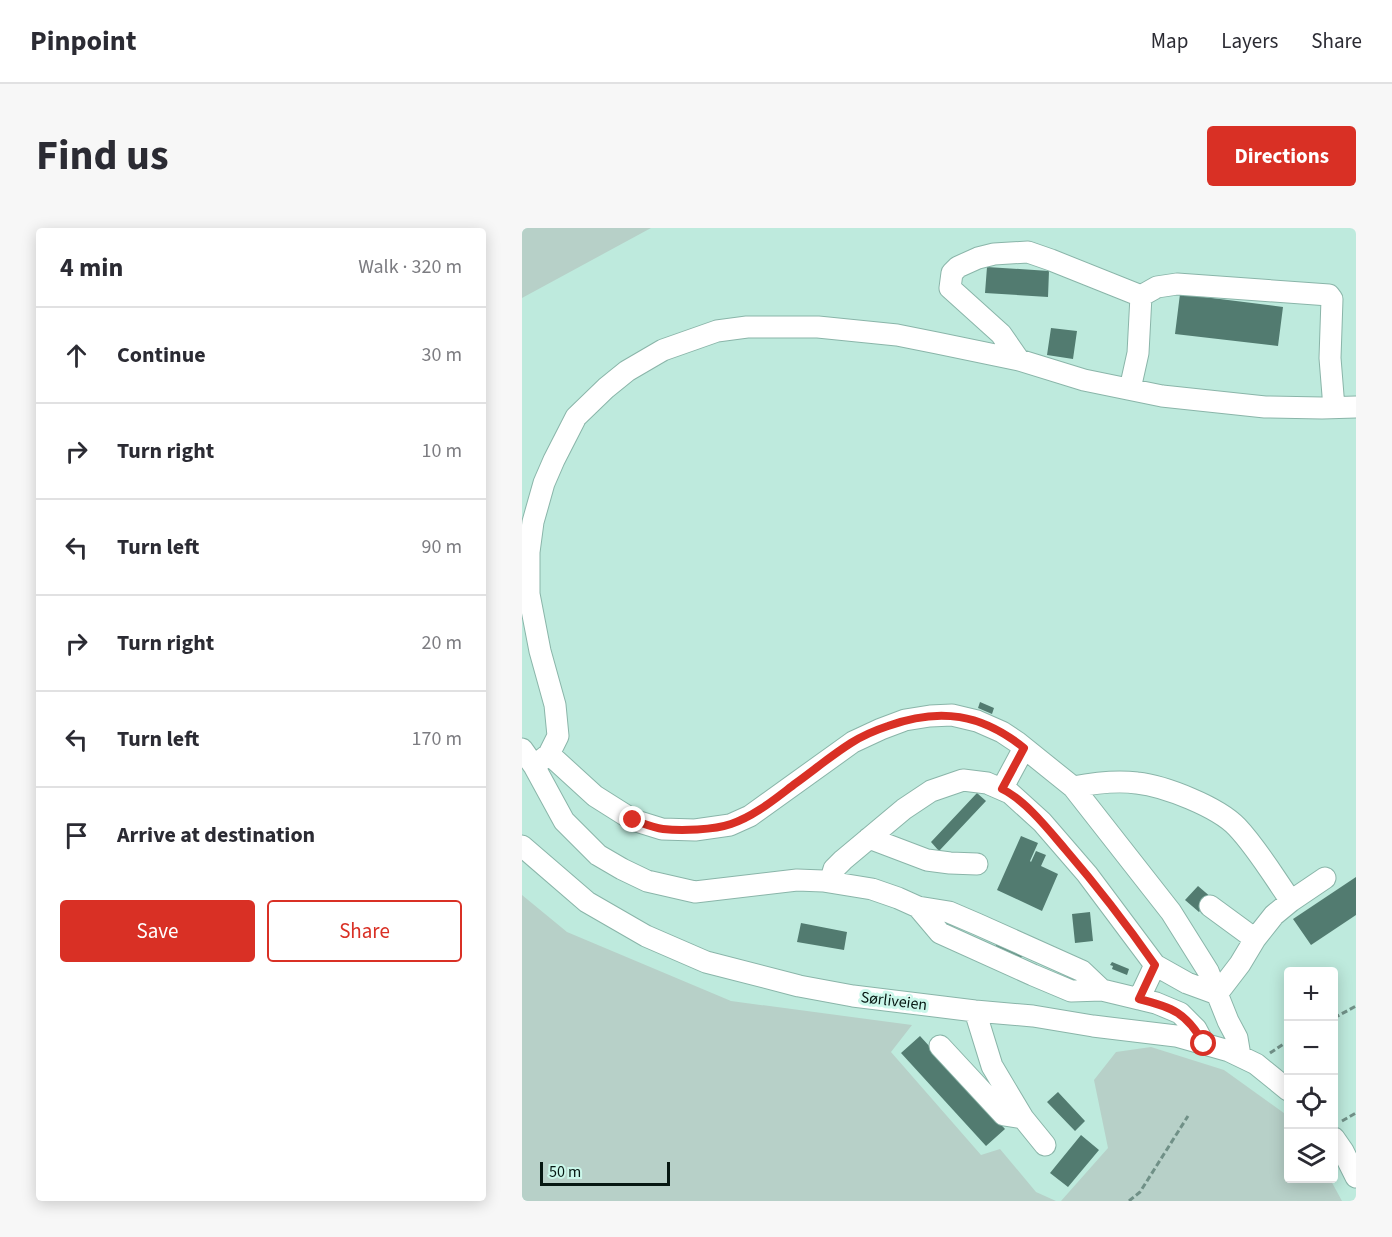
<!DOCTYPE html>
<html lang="en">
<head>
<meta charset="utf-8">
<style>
	:root { --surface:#fff; --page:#f7f7f7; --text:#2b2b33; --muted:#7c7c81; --line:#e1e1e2; --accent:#d93025 }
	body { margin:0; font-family:"Source Sans 3",sans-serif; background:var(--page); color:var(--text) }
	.controls { position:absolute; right:18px; bottom:18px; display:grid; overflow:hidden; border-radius:6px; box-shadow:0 3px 15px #0003 }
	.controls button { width:54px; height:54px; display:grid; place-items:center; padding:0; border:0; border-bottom:2px solid var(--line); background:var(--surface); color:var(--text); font:30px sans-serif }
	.scale { position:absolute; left:18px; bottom:15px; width:130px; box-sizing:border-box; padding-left:6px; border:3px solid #061712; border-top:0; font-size:16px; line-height:21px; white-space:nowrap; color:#061712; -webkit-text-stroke:4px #cbf7ea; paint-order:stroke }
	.stop { position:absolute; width:18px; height:18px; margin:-14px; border:4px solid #d93025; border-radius:50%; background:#fff }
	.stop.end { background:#d93025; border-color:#fff; box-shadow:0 2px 6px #0008 }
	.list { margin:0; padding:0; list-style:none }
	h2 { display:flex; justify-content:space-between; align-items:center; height:78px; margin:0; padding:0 24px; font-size:26px }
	h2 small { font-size:20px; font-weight:400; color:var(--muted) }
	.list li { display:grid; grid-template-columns:39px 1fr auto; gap:18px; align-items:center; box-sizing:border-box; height:96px; padding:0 24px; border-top:2px solid var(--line) }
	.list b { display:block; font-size:22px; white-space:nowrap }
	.list em { font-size:20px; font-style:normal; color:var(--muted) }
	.actions { display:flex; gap:12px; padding:18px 24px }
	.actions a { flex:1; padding:14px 0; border:2px solid var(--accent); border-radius:6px; text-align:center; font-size:21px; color:var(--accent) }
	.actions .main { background:var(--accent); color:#fff }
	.icon { flex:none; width:33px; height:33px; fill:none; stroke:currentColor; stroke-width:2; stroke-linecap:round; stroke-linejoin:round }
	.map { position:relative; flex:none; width:834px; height:973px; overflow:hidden; border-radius:6px }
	header { display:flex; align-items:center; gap:36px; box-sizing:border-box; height:84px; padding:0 30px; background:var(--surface); border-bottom:2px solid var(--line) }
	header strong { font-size:28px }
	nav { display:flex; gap:33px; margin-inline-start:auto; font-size:21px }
	.intro { display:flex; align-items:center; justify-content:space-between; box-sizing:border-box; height:144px; padding:0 36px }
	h1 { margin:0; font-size:42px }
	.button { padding:15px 27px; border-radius:6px; background:var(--accent); color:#fff; font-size:21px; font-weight:700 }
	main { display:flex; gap:36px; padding:0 36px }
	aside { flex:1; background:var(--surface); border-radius:6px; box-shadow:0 3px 15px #0003 }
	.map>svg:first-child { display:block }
</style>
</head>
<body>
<header>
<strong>Pinpoint</strong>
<nav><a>Map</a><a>Layers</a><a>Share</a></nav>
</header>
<div class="intro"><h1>Find us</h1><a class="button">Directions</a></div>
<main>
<aside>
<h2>4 min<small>Walk · 320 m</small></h2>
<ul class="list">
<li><svg class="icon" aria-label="ahead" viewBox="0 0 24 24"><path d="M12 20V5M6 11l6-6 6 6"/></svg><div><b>Continue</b></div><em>30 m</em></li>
<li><svg class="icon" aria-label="right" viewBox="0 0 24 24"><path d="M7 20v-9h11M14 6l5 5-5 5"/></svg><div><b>Turn right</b></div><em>10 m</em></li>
<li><svg class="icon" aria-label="left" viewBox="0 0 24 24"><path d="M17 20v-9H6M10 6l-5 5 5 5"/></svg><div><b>Turn left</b></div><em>90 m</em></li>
<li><svg class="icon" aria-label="right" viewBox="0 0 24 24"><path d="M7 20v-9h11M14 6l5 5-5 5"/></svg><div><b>Turn right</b></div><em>20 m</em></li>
<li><svg class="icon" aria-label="left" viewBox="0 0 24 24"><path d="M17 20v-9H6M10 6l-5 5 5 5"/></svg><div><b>Turn left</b></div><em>170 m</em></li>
<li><svg class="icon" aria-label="arrive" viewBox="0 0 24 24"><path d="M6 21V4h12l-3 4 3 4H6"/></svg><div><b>Arrive at destination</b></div></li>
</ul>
<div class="actions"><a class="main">Save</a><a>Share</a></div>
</aside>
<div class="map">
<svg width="834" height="973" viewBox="0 0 834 973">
	<rect width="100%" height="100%" fill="#beeadd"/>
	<path fill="#b7d0c8" d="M0 0H129L0 70Z
		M0 667 45 704 209 773 390 797 369 824 459 927 478 921 514 964 534 973H0Z
		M629 819 702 842 766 888V950L808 951 820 973H539L586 920 572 852 594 824Z"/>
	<path fill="#527b70" d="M465 39 527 43 526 69 463 65Z
		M658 66 761 79 756 118 653 106Z
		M529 100 555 103 551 131 525 127Z
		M458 474 472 480 470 486 456 480Z
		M455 565 464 573 417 623 409 614Z
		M499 608 516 615 508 633 509 634 514 623 524 627 519 638 536 646 520 683 475 662Z
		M834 649V687L789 717 771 691Z
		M676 658 690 670 677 684 663 672Z
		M568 684 571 713 553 715 550 686Z
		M279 695 325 704 322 722 275 714Z
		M477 711 503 722 496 736 471 724Z
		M590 734 607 741 605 747 590 741 591 738 588 737Z
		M398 808 483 901 464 918 379 825Z
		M536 864 563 893 553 903 525 874Z
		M559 907 577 922 546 959 528 945Z"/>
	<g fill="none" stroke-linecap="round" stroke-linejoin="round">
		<defs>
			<path id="minor" d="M619 68 635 59 655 56 807 67 810 71 808 130 812 180
				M497 132 479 106 428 60 430 45 436 39 456 30 472 26 506 24 529 32 619 68
				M608 161 616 125 619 68
				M0 521 12 538 42 593 76 627 100 641 125 653 173 664 275 652 301 653 350 661 376 670 396 679 418 705 511 747 549 763 580 762
				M27 526 73 568 111 592 140 601 173 602 208 597 228 588 331 514 359 501 383 492 408 488 430 487 455 493 480 504 495 514 551 559 649 684 686 743 706 793 715 810 718 828
				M12 538 27 526 36 508 33 477 18 423 7 366V324L11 294 22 255 32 232 54 189 84 160 105 143 141 122 195 103 225 99H296L375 107 415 115 497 132 562 152 640 168 743 179 800 180 834 179
				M551 559C572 555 594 552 615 555 643 558 696 579 715 599 735 620 752 649 769 673
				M480 561 502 520
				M347 610 405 632 428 635 455 636
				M0 618 65 674 124 708 184 734 277 758 331 768 453 783 511 788 571 798 654 808 707 823 734 836 766 862
				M308 654 312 641 321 632 382 581 409 563 441 552 465 555 488 565 520 594 565 646 633 737 665 755 695 766 718 736 733 711 752 687 769 673 803 650
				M688 678 733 711
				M396 679 427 684 455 696 560 743 580 762 634 775 658 785 674 801 682 816
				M617 771 633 737
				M453 783 470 838 501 890 523 917
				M418 818 482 887 501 890
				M812 910 821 923 834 949"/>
		</defs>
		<use href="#minor" stroke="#8ab5a9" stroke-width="23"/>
		<path stroke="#709087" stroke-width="3" stroke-dasharray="6 3" stroke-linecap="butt" d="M812 790 834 778
			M748 825 766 813
			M820 893 834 885
			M607 973 618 964 666 888"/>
		<use href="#minor" stroke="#fff" stroke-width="21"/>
	</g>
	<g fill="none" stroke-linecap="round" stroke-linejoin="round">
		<path stroke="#d93025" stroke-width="8" d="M111 592C120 595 131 600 141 601 159 603 192 602 209 596 233 588 254 570 274 555 292 542 310 527 329 515 340 508 354 502 366 498 418 479 460 486 502 520L480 561C503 572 526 601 543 621 575 658 605 697 633 737L617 771C650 779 665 785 682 816"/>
	</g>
	<g text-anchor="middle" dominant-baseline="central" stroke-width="6" stroke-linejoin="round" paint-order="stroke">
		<g font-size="16" fill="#061712" stroke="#cbf7ea">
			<text transform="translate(372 773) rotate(7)">Sørliveien</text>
		</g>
	</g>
</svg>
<div class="controls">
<button>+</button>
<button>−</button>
<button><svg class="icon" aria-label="locate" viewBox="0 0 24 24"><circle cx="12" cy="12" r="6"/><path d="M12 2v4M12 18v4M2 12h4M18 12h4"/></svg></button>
<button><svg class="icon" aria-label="layers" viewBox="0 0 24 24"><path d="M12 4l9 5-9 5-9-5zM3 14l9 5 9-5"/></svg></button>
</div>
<div class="scale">50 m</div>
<div class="stop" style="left:682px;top:816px"></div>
<div class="stop end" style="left:111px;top:592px"></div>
</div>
</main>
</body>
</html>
